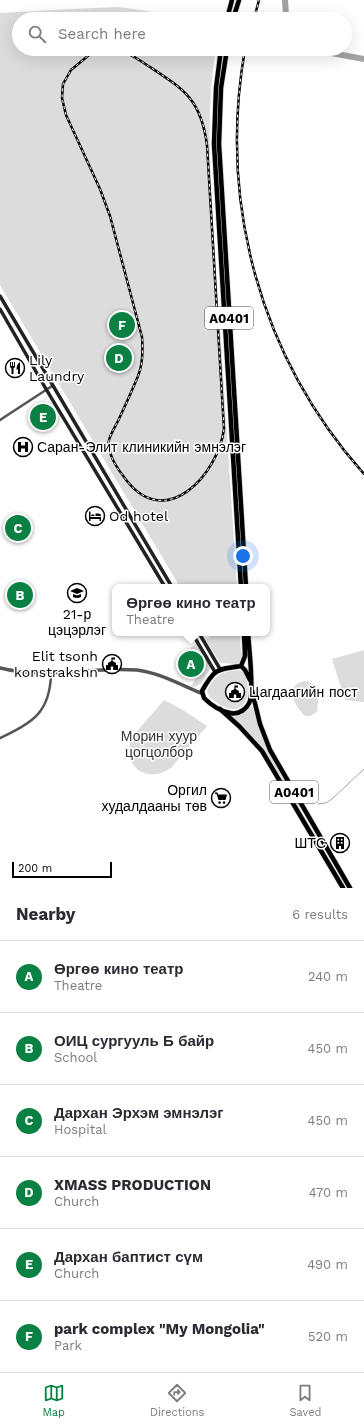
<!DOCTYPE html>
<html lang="en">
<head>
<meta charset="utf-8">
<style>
	:root { --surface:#fff; --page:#f7f7f7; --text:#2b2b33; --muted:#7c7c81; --line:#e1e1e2; --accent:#0b8043 }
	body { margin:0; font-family:"Work Sans",sans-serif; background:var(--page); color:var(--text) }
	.scale { position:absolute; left:12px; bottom:10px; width:100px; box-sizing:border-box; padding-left:4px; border:2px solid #000; border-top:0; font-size:11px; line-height:14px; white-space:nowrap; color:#000; -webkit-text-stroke:3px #fff; paint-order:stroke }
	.you { position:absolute; left:243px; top:556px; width:14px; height:14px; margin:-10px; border:3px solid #fff; border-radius:50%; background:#1a73e8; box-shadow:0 0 0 6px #1a73e833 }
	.badge { display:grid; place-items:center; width:26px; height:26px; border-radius:50%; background:var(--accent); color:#fff; font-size:13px; font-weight:700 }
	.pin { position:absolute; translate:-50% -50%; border:2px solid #fff; box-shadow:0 1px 4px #0006 }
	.popup { position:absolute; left:112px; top:584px; width:158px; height:52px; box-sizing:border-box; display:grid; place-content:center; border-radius:8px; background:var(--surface); filter:drop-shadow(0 1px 3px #0005); font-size:13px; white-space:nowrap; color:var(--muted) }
	.popup b { font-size:15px; color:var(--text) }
	.popup::after { content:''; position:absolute; left:50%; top:100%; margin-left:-8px; border:8px solid transparent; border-top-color:var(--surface) }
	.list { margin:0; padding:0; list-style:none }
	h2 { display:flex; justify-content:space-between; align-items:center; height:52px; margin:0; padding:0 16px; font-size:17px }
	h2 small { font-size:13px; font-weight:400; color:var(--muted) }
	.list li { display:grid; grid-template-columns:26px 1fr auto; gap:12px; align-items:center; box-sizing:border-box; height:72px; padding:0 16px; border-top:1px solid var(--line) }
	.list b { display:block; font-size:15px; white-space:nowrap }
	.list p { margin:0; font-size:13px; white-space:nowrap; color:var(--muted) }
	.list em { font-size:13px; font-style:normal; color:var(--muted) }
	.icon { flex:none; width:22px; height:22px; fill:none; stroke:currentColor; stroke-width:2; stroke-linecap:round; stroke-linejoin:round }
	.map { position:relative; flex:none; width:364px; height:888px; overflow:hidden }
	.search { position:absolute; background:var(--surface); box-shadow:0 4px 16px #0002; left:12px; right:12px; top:12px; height:44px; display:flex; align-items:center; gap:10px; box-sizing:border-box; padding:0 14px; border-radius:22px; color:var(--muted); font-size:15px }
	.sheet { height:484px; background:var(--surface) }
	nav { display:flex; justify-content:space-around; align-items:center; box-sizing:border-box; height:56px; border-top:1px solid var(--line); background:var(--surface); font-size:11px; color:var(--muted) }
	nav a { display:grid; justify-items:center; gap:2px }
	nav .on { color:var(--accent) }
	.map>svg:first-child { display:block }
</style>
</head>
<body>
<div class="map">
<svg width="364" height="888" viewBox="0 0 364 888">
	<rect width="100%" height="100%" fill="#fff"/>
	<path fill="#dcdcdc" d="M119 7 201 19H19V49H216C204 121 212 194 216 267 223 373 230 480 237 587H180L0 285V13L71 9Z
		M208 633H240L241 653H244V659L240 664 220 663 205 639 210 637Z
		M196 644 211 668 202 683 195 687 191 686 203 669 190 648Z
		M364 650V702L345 700 332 659Z
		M239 670 244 673C250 684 251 711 231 709 223 708 215 701 209 697L207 691C215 674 221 672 239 670Z
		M304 681C323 683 318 698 317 712L310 716H305C294 706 284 686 304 681Z
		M164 700 183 710 207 726 171 768C146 785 120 765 132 737Z
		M250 707H253L254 710C263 745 281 775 300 806L298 807 270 759 259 745 234 718 236 716 242 714Z"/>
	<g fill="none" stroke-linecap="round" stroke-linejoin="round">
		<path stroke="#a3a3a3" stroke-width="1" d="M318 804 326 803 332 799 364 769"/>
		<path stroke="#a3a3a3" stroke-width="6" d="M285 0 286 16 287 19
			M321 49 326 52 364 59"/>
		<defs>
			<path id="trunk" d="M227 19 232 0
				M233 19 239 0
				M221 49 216 88 214 144 241 587
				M227 49 221 88 219 144 246 587
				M241 666C217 669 214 669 202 691L204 698C211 705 220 711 230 713 239 715 247 709 250 701 254 687 249 649 248 633
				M241 666 245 656 244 633
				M241 666 245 670 250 680
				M252 691 260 724 270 750 350 888
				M220 709 239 726 262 751 343 888"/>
		</defs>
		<use href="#trunk" stroke="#dbdbdb" stroke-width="6"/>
		<path stroke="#555" stroke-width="2.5" d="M0 420 52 386
			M0 738C33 723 50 712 51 674"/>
		<path stroke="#555" stroke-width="3.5" d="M0 668C47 680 90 666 137 670 160 673 181 685 203 694"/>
		<path stroke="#222" stroke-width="3.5" d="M0 296 172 587
			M0 309 46 389 165 587
			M192 633 215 672
			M199 633 220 669"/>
		<use href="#trunk" stroke="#000" stroke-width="4.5"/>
		<defs>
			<path id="rail" d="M254 19 259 0
				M104 49 89 55 71 70 63 84 62 98 66 115 100 189 110 216 142 337C143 350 143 364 138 376 132 391 125 406 118 421 115 427 111 433 109 440 108 445 109 450 111 455 114 465 121 473 127 481 167 531 218 474 224 429L207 145C201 100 185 90 150 67 139 60 127 51 114 49
				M245 49C218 203 260 357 364 474"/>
		</defs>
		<use href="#rail" stroke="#000" stroke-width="2.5"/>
		<use href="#rail" stroke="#fff" stroke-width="1" stroke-dasharray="3" stroke-linecap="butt"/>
	</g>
	<defs>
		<symbol id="restaurant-ring" viewBox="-11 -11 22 22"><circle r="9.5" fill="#fff" stroke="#000" stroke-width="1.5"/><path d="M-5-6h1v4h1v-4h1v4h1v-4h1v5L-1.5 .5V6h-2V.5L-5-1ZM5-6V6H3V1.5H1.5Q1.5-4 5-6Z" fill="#000"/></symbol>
		<symbol id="hospital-ring" viewBox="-11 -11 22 22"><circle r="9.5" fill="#fff" stroke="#000" stroke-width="1.5"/><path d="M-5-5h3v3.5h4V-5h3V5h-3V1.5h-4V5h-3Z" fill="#000"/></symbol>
		<symbol id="hotel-ring" viewBox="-11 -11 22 22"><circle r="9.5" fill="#fff" stroke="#000" stroke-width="1.5"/><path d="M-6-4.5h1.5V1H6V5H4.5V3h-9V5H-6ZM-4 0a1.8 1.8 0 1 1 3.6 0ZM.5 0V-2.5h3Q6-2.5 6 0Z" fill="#000"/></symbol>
		<symbol id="school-ring" viewBox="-11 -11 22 22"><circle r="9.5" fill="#fff" stroke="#000" stroke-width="1.5"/><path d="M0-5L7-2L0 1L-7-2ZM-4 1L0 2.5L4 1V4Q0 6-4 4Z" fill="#000"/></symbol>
		<symbol id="civic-ring" viewBox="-11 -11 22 22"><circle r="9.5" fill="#fff" stroke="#000" stroke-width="1.5"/><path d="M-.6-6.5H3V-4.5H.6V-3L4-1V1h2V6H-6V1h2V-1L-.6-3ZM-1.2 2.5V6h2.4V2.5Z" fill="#000"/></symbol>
		<symbol id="supermarket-ring" viewBox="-11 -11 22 22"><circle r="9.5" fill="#fff" stroke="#000" stroke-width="1.5"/><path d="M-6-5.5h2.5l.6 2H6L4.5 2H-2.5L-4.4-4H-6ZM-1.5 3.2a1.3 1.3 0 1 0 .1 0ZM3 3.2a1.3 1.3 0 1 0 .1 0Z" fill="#000"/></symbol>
		<symbol id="building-ring" viewBox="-11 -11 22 22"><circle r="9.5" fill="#fff" stroke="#000" stroke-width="1.5"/><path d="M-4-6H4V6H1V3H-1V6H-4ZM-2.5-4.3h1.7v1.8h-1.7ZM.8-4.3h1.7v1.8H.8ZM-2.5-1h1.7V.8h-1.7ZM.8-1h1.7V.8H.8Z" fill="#000"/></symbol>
	</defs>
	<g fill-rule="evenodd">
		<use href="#restaurant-ring" x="4" y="357" width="22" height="22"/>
		<use href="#hospital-ring" x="12" y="436" width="22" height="22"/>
		<use href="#hotel-ring" x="84" y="505" width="22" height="22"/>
		<use href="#school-ring" x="66" y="582" width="22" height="22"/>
		<use href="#civic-ring" x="101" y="653" width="22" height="22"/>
		<use href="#civic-ring" x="224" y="681" width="22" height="22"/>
		<use href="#supermarket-ring" x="210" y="787" width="22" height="22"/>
		<use href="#building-ring" x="329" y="832" width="22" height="22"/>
	</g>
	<g text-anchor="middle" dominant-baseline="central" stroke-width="3" stroke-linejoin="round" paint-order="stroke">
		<g fill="#fff" stroke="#4c4c4c" stroke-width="1">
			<rect x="205" y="307" width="48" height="22" rx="3"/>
			<rect x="270" y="781" width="48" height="22" rx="3"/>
		</g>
		<g font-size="13" font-weight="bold" fill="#000">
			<text x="229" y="318">A0401</text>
			<text x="294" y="792">A0401</text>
		</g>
		<g font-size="14" fill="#000" stroke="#fff" text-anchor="start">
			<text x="29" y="360">Lily<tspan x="29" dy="16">Laundry</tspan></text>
			<text x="37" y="447">Саран-Элит клиникийн эмнэлэг</text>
			<text x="109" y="516">Od hotel</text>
			<text x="77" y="614" text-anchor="middle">21-р<tspan x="77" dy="16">цэцэрлэг</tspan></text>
			<text x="98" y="656" text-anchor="end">Elit tsonh<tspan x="98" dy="16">konstrakshn</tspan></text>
			<text x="249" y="692">Цагдаагийн пост</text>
			<text x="207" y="790" text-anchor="end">Оргил<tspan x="207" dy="16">худалдааны төв</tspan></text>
			<text x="326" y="843" text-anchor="end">ШТС</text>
		</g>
		<g font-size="14" fill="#333" stroke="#fff">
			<text x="159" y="736">Морин хуур<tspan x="159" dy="16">цогцолбор</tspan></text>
		</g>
	</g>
</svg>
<div class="scale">200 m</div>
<div class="you"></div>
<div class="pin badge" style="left:191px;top:664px">A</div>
<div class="popup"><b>Өргөө кино театр</b>Theatre</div>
<div class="pin badge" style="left:20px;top:595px">B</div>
<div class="pin badge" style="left:18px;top:528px">C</div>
<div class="pin badge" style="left:119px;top:358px">D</div>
<div class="pin badge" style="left:43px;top:417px">E</div>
<div class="pin badge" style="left:122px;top:325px">F</div>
<div class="search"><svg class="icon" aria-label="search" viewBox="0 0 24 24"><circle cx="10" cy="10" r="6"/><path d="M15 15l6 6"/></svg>Search here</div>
</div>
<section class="sheet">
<h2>Nearby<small>6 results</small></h2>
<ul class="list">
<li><span class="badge">A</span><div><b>Өргөө кино театр</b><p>Theatre</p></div><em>240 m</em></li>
<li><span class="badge">B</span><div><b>ОИЦ сургууль Б байр</b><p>School</p></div><em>450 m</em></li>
<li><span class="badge">C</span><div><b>Дархан Эрхэм эмнэлэг</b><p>Hospital</p></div><em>450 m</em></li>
<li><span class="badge">D</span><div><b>XMASS PRODUCTION</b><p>Church</p></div><em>470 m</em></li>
<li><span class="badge">E</span><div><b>Дархан баптист сүм</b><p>Church</p></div><em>490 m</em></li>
<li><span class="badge">F</span><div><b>park complex &quot;My Mongolia&quot;</b><p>Park</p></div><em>520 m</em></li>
</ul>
</section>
<nav>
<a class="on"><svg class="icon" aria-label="map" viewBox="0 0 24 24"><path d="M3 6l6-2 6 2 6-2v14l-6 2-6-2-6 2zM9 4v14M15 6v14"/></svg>Map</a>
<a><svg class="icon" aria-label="directions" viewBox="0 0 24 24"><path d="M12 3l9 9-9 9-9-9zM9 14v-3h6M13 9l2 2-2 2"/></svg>Directions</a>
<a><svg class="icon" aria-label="saved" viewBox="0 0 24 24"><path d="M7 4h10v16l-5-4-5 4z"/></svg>Saved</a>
</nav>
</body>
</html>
